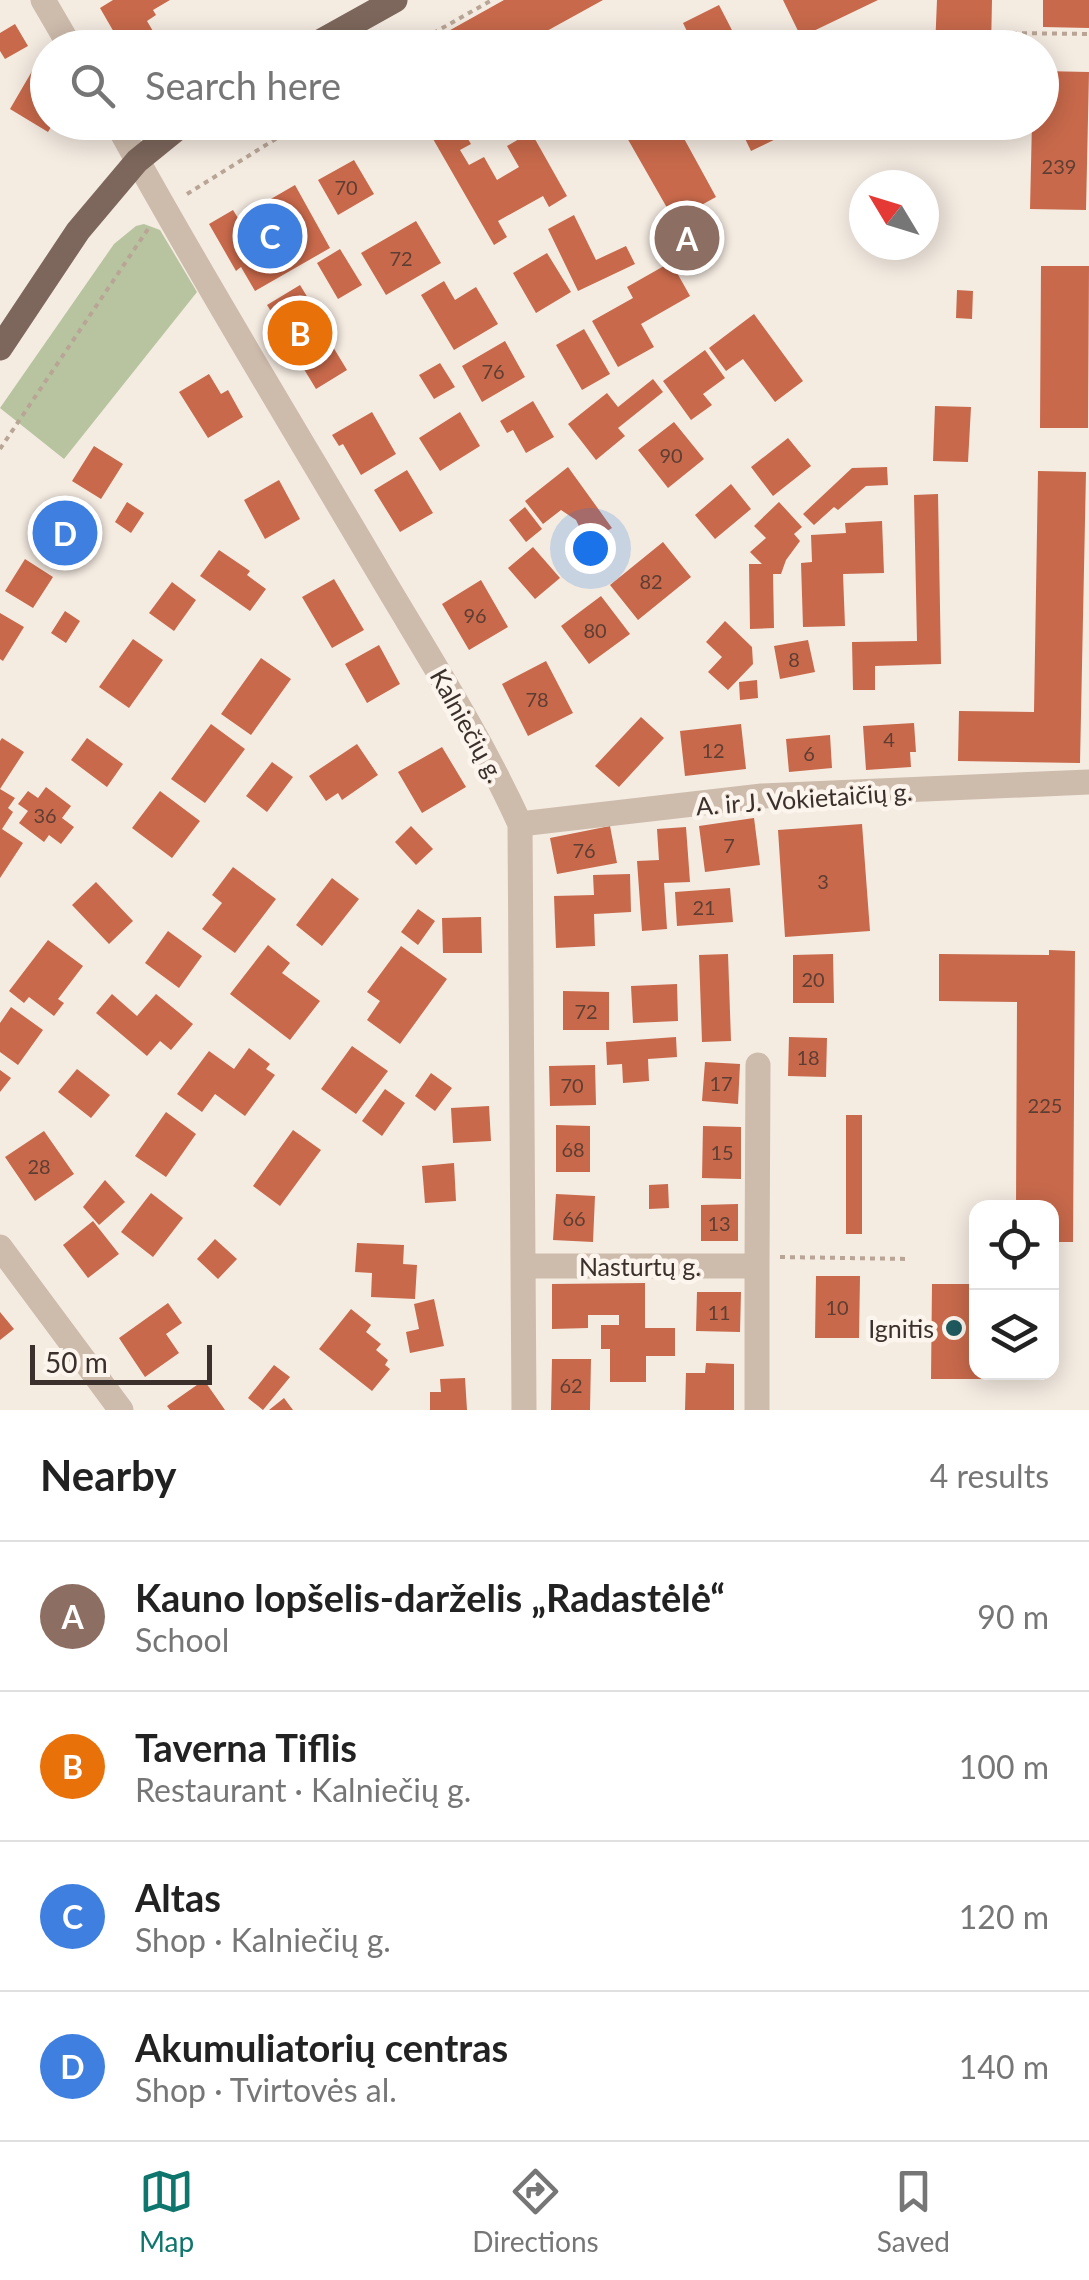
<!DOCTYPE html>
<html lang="en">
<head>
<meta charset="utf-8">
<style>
	:root { --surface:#fff; --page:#f6f6f6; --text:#222; --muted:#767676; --line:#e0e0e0; --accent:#0f766e }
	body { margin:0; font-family:Lato,sans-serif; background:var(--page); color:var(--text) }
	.controls { position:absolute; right:30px; bottom:30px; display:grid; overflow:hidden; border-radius:20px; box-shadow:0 5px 25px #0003 }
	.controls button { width:90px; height:90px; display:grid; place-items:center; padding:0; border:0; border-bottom:2px solid var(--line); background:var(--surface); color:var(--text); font:50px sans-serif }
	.compass { position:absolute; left:849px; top:170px; width:90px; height:90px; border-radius:50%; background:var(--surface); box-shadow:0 5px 25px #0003; rotate:308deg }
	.scale { position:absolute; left:30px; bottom:25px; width:182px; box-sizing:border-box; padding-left:10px; border:5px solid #3b302b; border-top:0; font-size:28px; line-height:35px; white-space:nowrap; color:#3b302b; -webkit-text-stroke:8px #fbf5ee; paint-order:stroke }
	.you { position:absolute; left:590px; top:548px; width:35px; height:35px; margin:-25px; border:8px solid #fff; border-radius:50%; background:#1a73e8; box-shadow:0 0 0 15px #1a73e833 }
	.badge { display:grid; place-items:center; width:65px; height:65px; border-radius:50%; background:var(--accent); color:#fff; font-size:32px; font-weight:700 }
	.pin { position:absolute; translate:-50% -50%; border:5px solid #fff; box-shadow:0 2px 10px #0006 }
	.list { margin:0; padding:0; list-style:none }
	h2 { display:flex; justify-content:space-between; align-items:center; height:130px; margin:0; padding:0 40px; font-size:42px }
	h2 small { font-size:32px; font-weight:400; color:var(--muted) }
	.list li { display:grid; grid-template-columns:65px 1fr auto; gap:30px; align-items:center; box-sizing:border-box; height:150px; padding:0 40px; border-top:2px solid var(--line) }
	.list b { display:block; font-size:38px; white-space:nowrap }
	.list p { margin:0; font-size:32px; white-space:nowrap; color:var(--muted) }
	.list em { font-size:32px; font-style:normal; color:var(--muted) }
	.icon { flex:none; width:55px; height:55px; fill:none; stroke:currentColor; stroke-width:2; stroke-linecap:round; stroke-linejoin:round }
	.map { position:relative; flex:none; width:1089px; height:1410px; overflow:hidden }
	.search { position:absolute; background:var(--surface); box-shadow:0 5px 25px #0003; left:30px; right:30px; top:30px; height:110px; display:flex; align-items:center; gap:25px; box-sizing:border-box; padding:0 35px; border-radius:55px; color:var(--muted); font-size:38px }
	.sheet { height:730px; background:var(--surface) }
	nav { display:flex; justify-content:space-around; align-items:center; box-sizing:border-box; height:140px; border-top:2px solid var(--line); background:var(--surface); font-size:28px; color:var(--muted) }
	nav a { display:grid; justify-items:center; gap:5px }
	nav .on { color:var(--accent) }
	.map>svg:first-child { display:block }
</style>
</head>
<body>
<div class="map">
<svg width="1089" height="1410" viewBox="0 0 1089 1410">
	<rect width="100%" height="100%" fill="#f4ebe1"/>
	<path fill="#b8c4a0" d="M144 224 160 230 197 292 64 459 0 408 114 244 136 226Z"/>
	<path fill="#c8694b" d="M113 0H170L153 10 156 15 147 21 163 48H115L109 38 115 34 100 8Z
		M504 0H603L516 48H418Z
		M783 0H878L801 37Z
		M937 0H992L991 48H935Z
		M1043 0H1089V28L1043 27Z
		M719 5 735 36 711 48H695L683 23Z
		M15 24 28 46 5 59 0 51V33Z
		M35 66 48 73V122H54L48 132 10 109Z
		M1042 71 1089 72 1086 210 1030 209 1032 122H1042Z
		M446 122H458L471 144 460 150 469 165 484 157 497 180 519 167 507 146 531 132 567 196 549 207 543 196 498 221 507 237 494 245 429 132Z
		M650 122H675L716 197 674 220 626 136Z
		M737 122H780L786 134 751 151Z
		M354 160 374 194 338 215 318 180Z
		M295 185 330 248 255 291 241 267 236 271 209 224 233 210 238 218Z
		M574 215 596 260 626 246 635 264 578 291 548 229Z
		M416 221 441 263 386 295 361 253Z
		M340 249 362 285 338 299 317 263Z
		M547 253 571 292 536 313 513 273Z
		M671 262 690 296 641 324 654 347 618 367 592 321 633 298 627 287Z
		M1041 266H1089L1088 428H1040Z
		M444 281 455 300 476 287 498 324 454 350 421 295Z
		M300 285 325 326 293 346 267 305Z
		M957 290 973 291 972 319 956 318Z
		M754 314 803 381 775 402 743 359 726 371 709 348Z
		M584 329 610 374 582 390 556 345Z
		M327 337 347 370 316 389 296 356Z
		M505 341 525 377 482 402 462 366Z
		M705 350 725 378 703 394 712 405 691 420 663 381Z
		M440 363 455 387 434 399 419 375Z
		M209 374 221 394 228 390 243 417 208 438 179 392Z
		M653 379 663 392 618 428 625 436 596 460 568 424 607 393 618 407Z
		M533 401 554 437 526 453 513 430 507 433 500 421Z
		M935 406 971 407 968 462 933 461Z
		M372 412 396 454 361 475 343 444 339 446 332 435Z
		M460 412 480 446 440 471 419 438Z
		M674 422 704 459 668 488 638 450Z
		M788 438 811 466 773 496 751 467Z
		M94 446 123 464 101 499 72 481Z
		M568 467 612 528 587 543 576 520 561 510 543 524 525 501Z
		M887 467 888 485 866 486 838 510 834 507 814 525 803 514 852 468Z
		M407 470 433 513 400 532 374 490Z
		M1038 471 1086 472 1080 763 958 761 959 711 1034 712Z
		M279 480 300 519 265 539 244 500Z
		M731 484 751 509 715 539 695 515Z
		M938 494 941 664 875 666V690H853L852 642 917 641 914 495Z
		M61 498 91 517 70 552 44 536 51 524 46 521Z
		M127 502 144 513 131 533 115 522Z
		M779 502 802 527 794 534 800 541 786 560 781 574H773L774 628 750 629 749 564H762L750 552 766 538 754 526Z
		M525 507 542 529 526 542 509 520Z
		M882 521 884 573 843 574 845 626 803 627 801 563 812 562 811 535 846 533 845 523Z
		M663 542 691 577 638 620 610 585Z
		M533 547 560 578 535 599 508 568Z
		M219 550 250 571 247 575 266 589 250 611 200 576Z
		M25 559 53 577 33 608 5 591Z
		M334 579 364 630 332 648 302 597Z
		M481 580 508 627 469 650 442 604Z
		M172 582 196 600 174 631 149 613Z
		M601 596 630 634 589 664 561 626Z
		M65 611 80 621 66 643 51 633Z
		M0 613 24 627 3 661 0 659Z
		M725 621 752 647 753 664 728 690 708 672 722 657 706 642Z
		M133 639 163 660 129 708 99 687Z
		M808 640 815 672 780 679 774 646Z
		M379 645 400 684 367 703 345 664Z
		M261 658 291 679 251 735 221 714Z
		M546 661 573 713 528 736 502 684Z
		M757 680 758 698 740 700 739 682Z
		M641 717 664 738 619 787 595 766Z
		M914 723 916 752H910L911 767 866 770 863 726Z
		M211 724 245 749 205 803 171 779Z
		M741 724 746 769 685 776 680 731Z
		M830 735 832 768 789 772 786 739Z
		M2 738 24 752 0 789 15 798 8 808 13 812 2 829 23 843 0 878V741Z
		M87 738 123 764 107 787 71 760Z
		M357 744 378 775 342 800 338 793 326 801 309 776Z
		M442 747 466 787 422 813 398 772Z
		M272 762 293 777 267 812 246 796Z
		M46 787 71 806 62 818 74 827 61 844 49 835 44 842 19 823 28 811 18 804 28 791 38 798Z
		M160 791 200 821 172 858 132 828Z
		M754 818 760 865 705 872 699 826Z
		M862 824 870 931 785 937 778 830Z
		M411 826 433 849 416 865 395 842Z
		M610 826 617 863 557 874 550 838Z
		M686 827 690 882 664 883 667 929 642 931 637 861 659 860 657 829Z
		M233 867 276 899 235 953 202 929 222 903 212 895Z
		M630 874 631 912 594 914 595 946 556 948 554 896 594 895 593 875Z
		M332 878 359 899 322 946 296 925Z
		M96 882 133 921 109 944 72 905Z
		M730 888 733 922 677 926 675 892Z
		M418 909 435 921 418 945 401 932Z
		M481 917 482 953H443L442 918Z
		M168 931 202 956 179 988 145 963Z
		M48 940 83 966 58 999 64 1003 54 1016 29 997 24 1003 9 991Z
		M268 945 290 963 282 973 320 1001 290 1040 230 994Z
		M401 946 447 979 400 1044 367 1020 380 1001 367 992Z
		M1049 950 1075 951 1073 1242H1052V1208H1016L1017 1002 939 1001V954L1049 955Z
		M728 954 731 1041 702 1042 699 955Z
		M833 954 834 1003H793V955Z
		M677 984 678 1021 633 1023 631 986Z
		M563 991 609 992V1030H563Z
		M112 994 137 1016 156 994 193 1024 171 1050 160 1041 147 1056 96 1013Z
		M11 1007 43 1030 18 1065 0 1052V1023Z
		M676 1037 677 1057 648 1059 649 1081 623 1083 622 1064 607 1065 606 1042Z
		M789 1037 827 1038 826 1077 788 1076Z
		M352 1046 388 1071 356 1114 321 1089Z
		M249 1048 270 1064 266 1069 275 1075 245 1116 215 1094 202 1112 177 1094 209 1051 234 1069Z
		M705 1062 740 1064 738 1104 702 1101Z
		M595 1065 596 1105 550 1106 549 1066Z
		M77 1069 110 1095 91 1118 58 1092Z
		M0 1070 11 1078 0 1092Z
		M431 1073 452 1088 435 1111 415 1096Z
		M385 1089 405 1103 382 1136 362 1121Z
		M489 1106 491 1141 453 1143 451 1108Z
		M166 1112 196 1134 166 1177 135 1156Z
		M846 1115H862V1234H846Z
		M556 1125 590 1126V1172H556Z
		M703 1126 741 1127V1179L702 1178Z
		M293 1130 321 1150 280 1206 253 1186Z
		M44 1131 74 1174 35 1201 5 1157Z
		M454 1163 456 1201 425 1203 422 1166Z
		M105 1180 125 1202 99 1225 83 1207Z
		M668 1184 669 1208 649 1209V1185Z
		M151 1193 183 1218 153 1257 121 1232Z
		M556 1194 595 1196 593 1242 553 1240Z
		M738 1204V1241H701V1205Z
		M93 1221 119 1254 88 1278 63 1245Z
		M215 1239 237 1259 218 1279 197 1259Z
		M357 1243 404 1245 403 1264 417 1265 415 1299 371 1297 372 1273 355 1272Z
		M816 1276H860L859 1338H815Z
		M645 1283V1328H675V1356H646V1382H610V1349H601V1325H619V1315H588V1328L552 1329V1284Z
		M932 1284H976V1372H1026V1379H931Z
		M697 1292H741L740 1332 696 1331Z
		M434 1299 444 1346 410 1353 406 1332 419 1329 414 1304Z
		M168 1303 182 1323 166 1334 179 1353 145 1377 119 1338Z
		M351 1309 371 1325 366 1332 381 1344 376 1350 388 1360 385 1365 390 1369 372 1391 319 1349Z
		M0 1312 14 1329 0 1340Z
		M552 1359H591L590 1410H551Z
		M706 1363 734 1364V1410H685L686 1373H705Z
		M274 1365 290 1377 263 1410 248 1398Z
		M465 1378 467 1410H430V1392H441L440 1379Z
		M204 1380 225 1410H170L167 1406Z
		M284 1398 293 1410H269Z"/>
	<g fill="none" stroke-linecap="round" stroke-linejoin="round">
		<path stroke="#b9a596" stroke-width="4" stroke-dasharray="5 5" stroke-linecap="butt" d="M1012 33 1089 34
			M407 48 492 0
			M187 194 303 122
			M0 449 148 229
			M780 1257 910 1259"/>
		<path stroke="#cdbbac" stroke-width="25" d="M43 0 71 48
			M116 122C200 274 290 422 378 571 427 654 480 736 520 824L524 1410
			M520 824 762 796 1089 782
			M0 1247 121 1410
			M523 1266H757V1410
			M757 1266 758 1065"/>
		<path stroke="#7d675c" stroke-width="25" d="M309 48 395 0
			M0 348 78 231 137 161 185 122"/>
	</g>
	<circle fill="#1f5a5e" stroke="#fbf5ee" stroke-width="4" cx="954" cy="1328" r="10"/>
	<g text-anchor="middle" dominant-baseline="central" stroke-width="9" stroke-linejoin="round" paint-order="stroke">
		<g font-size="20" fill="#5e3e33">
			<text x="1059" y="166">239</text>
			<text x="346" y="187">70</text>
			<text x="401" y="258">72</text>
			<text x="493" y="371">76</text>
			<text x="671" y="455">90</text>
			<text x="651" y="581">82</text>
			<text x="475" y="615">96</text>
			<text x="595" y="630">80</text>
			<text x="794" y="659">8</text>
			<text x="537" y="699">78</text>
			<text x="889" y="739">4</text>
			<text x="713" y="750">12</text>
			<text x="809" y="753">6</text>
			<text x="45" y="815">36</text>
			<text x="729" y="845">7</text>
			<text x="584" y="850">76</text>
			<text x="823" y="881">3</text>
			<text x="704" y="907">21</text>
			<text x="813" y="979">20</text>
			<text x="586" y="1011">72</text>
			<text x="808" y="1057">18</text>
			<text x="721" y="1083">17</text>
			<text x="572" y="1085">70</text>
			<text x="1045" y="1105">225</text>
			<text x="573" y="1149">68</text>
			<text x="722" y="1152">15</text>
			<text x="39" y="1166">28</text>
			<text x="574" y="1218">66</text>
			<text x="719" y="1223">13</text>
			<text x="837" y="1307">10</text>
			<text x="719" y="1312">11</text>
			<text x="571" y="1385">62</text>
		</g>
		<g font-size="25" fill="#3b302b" stroke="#fbf5ee">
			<text transform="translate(468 725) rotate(61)">Kalniečių g.</text>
			<text transform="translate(804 798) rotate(-4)">A. ir J. Vokietaičių g.</text>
			<text x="640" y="1266">Nasturtų g.</text>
		</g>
		<g font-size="25" fill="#3b302b" stroke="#fbf5ee" text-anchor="end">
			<text x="934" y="1328">Ignitis</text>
		</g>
	</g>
</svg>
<div class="controls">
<button><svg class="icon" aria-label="locate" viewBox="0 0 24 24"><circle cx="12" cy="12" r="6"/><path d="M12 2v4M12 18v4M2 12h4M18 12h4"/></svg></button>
<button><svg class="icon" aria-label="layers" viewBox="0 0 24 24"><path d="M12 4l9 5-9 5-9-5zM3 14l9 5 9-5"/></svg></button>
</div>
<svg class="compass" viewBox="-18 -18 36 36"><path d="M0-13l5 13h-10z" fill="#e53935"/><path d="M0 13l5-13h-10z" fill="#767676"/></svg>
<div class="scale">50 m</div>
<div class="you"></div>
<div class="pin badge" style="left:687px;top:238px;background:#8d6e63">A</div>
<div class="pin badge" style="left:300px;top:333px;background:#e8710a">B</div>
<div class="pin badge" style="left:270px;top:236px;background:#3f7fe0">C</div>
<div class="pin badge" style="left:65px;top:533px;background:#3f7fe0">D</div>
<div class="search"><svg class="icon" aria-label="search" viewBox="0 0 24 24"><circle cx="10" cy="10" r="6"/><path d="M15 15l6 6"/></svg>Search here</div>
</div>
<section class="sheet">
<h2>Nearby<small>4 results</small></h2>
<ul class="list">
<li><span class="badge" style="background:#8d6e63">A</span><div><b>Kauno lopšelis-darželis „Radastėlė“</b><p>School</p></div><em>90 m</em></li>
<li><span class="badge" style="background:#e8710a">B</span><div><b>Taverna Tiflis</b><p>Restaurant · Kalniečių g.</p></div><em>100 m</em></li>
<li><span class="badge" style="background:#3f7fe0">C</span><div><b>Altas</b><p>Shop · Kalniečių g.</p></div><em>120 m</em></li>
<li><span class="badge" style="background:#3f7fe0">D</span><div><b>Akumuliatorių centras</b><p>Shop · Tvirtovės al.</p></div><em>140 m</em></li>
</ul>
</section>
<nav>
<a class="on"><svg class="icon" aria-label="map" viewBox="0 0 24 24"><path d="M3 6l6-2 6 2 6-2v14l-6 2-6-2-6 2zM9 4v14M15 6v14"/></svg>Map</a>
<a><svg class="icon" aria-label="directions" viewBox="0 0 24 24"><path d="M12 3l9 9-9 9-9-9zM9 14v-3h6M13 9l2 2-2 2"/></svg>Directions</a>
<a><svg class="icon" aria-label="saved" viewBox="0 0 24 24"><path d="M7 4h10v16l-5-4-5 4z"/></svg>Saved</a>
</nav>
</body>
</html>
